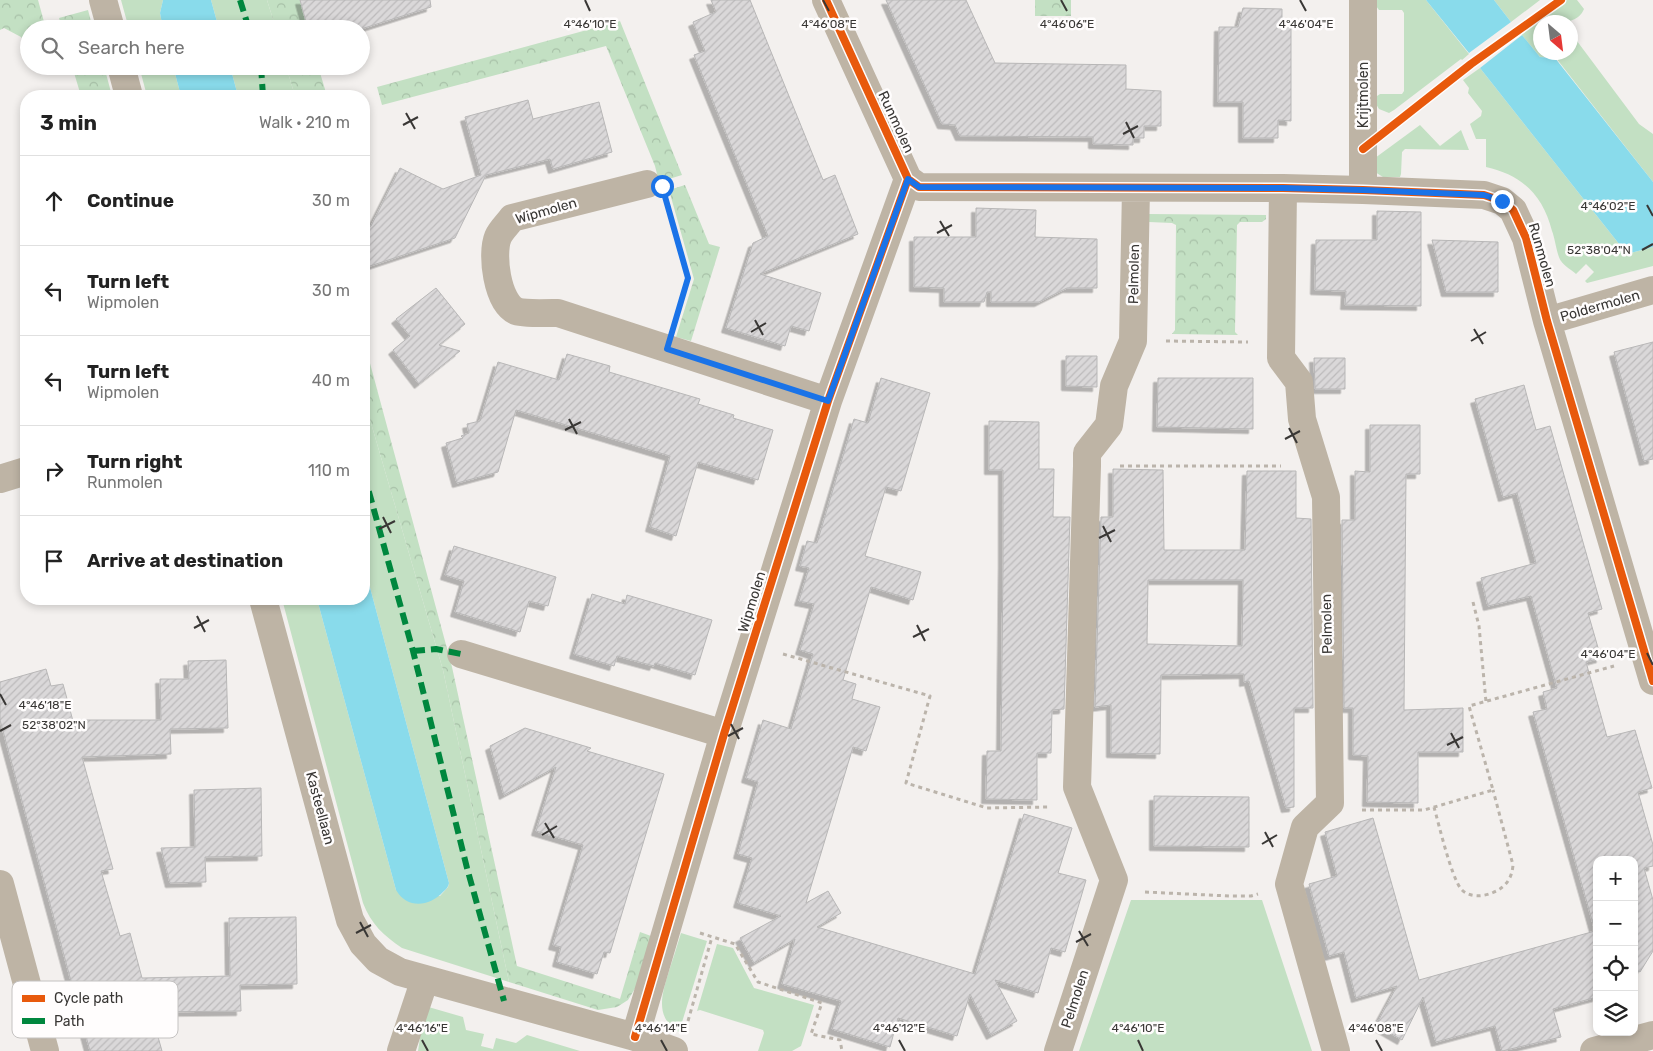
<!DOCTYPE html>
<html lang="en">
<head>
<meta charset="utf-8">
<style>
	:root { --surface:#fff; --page:#f6f6f6; --text:#222; --muted:#767676; --line:#e0e0e0 }
	body { margin:0; font-family:Rubik,sans-serif; background:var(--page); color:var(--text) }
	.controls { position:absolute; right:15px; bottom:15px; display:grid; overflow:hidden; border-radius:10px; box-shadow:0 2px 8px #0003 }
	.controls button { width:45px; height:45px; display:grid; place-items:center; padding:0; border:0; border-bottom:1px solid var(--line); background:var(--surface); color:var(--text); font:25px sans-serif }
	.compass { position:absolute; left:1533px; top:15px; width:45px; height:45px; border-radius:50%; background:var(--surface); box-shadow:0 2px 8px #0003; rotate:152deg }
	.stop { position:absolute; width:15px; height:15px; margin:-11px; border:4px solid #1a73e8; border-radius:50%; background:#fff }
	.stop.end { background:#1a73e8; border-color:#fff; box-shadow:0 1px 5px #0008 }
	.list { margin:0; padding:0; list-style:none }
	h2 { display:flex; justify-content:space-between; align-items:center; height:65px; margin:0; padding:0 20px; font-size:21px }
	h2 small { font-size:16px; font-weight:400; color:var(--muted) }
	.list li { display:grid; grid-template-columns:32px 1fr auto; gap:15px; align-items:center; box-sizing:border-box; height:90px; padding:0 20px; border-top:1px solid var(--line) }
	.list b { display:block; font-size:19px; white-space:nowrap }
	.list p { margin:0; font-size:16px; white-space:nowrap; color:var(--muted) }
	.list em { font-size:16px; font-style:normal; color:var(--muted) }
	.icon { flex:none; width:28px; height:28px; fill:none; stroke:currentColor; stroke-width:2; stroke-linecap:round; stroke-linejoin:round }
	.map { position:relative; flex:none; width:1653px; height:1051px; overflow:hidden }
	.search { position:absolute; background:var(--surface); box-shadow:0 2px 8px #0003; left:20px; top:20px; width:350px; height:55px; display:flex; align-items:center; gap:12px; box-sizing:border-box; padding:0 18px; border-radius:28px; color:var(--muted); font-size:19px }
	.panel { position:absolute; background:var(--surface); box-shadow:0 2px 8px #0003; left:20px; top:90px; width:350px; height:515px; border-radius:20px }
	.map>svg:first-child { display:block }
</style>
</head>
<body>
<div class="map">
<svg width="1653" height="1051" viewBox="0 0 1653 1051">
	<defs>
		<pattern id="forest-crowns" width="20" height="18" patternUnits="userSpaceOnUse" patternTransform="scale(1.25)"><rect width="20" height="18" fill="#c3e0c3"/><path d="M2 6a3 3 0 1 1 6 0M12 15a3 3 0 1 1 6 0" fill="none" stroke="#a8c1a8"/></pattern>
		<pattern id="building-hatch" width="6" height="6" patternUnits="userSpaceOnUse" patternTransform="scale(1.25)"><rect width="6" height="6" fill="#dad8d9"/><path d="M-1 1l2-2M0 6l6-6M5 7l2-2" fill="none" stroke="#bcbabb"/></pattern>
		<filter id="shadow"><feDropShadow dx="-4.5" dy="4.5" stdDeviation="0" flood-color="#0004"/></filter>
	</defs>
	<rect width="100%" height="100%" fill="#f3f0ee"/>
	<path fill="#c3e0c3" d="M121 0H163L160 13 163 29H129Z
		M211 0H267L276 29H219Z
		M1376 0H1426L1469 54 1462 60 1461 59 1394 110 1389 113 1379 109 1376 104 1377 96 1380 94H1402L1404 91V13L1402 10H1379L1376 6Z
		M1494 0H1540L1511 22Z
		M1565 0H1577L1584 9C1577 26 1555 22 1540 22V52H1570L1571 33 1639 124 1653 134V182L1556 58 1540 57 1521 34Z
		M139 66H173L181 96H147Z
		M230 66H286L295 96H238Z
		M1480 68 1627 254 1653 247V266L1587 283 1585 281 1594 272 1586 264 1576 274C1572 270 1564 266 1561 261 1557 256 1555 238 1552 231 1543 195 1522 175 1486 167V139H1476L1470 124 1481 116 1482 111 1468 93 1469 88 1463 80Z
		M1420 125 1440 146 1461 130 1469 150 1405 149 1402 152 1401 174 1400 177H1383L1375 172V158Z
		M364 399 443 670 509 982 402 948C384 936 371 924 363 903L282 599H317L396 890 440 896 448 887 449 883 364 565Z
		M1131 900H1262L1312 1051H1079Z
		M681 933 707 941 679 1032C654 1017 662 994 669 971 673 959 677 946 681 933Z
		M717 944 733 948 754 988 814 1005 801 1046 792 1051H758L764 1033 763 1030 700 1010 697 1011Z
		M425 1006 463 1017 466 1030 484 1034 481 1046 493 1049 496 1038 516 1043 527 1035 580 1051H418Z"/>
	<path fill="url(#forest-crowns)" d="M0 0H38L46 29H29V46L21 37 4 28 0 30Z
		M267 0H300L308 29H276Z
		M1035 0H1071V16H1035Z
		M88 10 93 29H62L59 18Z
		M620 21 682 175 659 182 655 166 606 46 382 105 377 87Z
		M72 66H104L112 96H81Z
		M286 66H318L327 96H295Z
		M685 185 709 244 720 247 691 341 676 337 694 279 669 190Z
		M1148 214 1266 215V219L1262 222H1240L1237 225 1235 332 1238 335 1172 334 1175 330 1176 225 1172 223 1149 222 1148 219Z
		M364 341 452 667 517 966 620 999 640 932 651 936 636 987 628 1000 617 1007 598 1010 509 982 443 670 364 399Z"/>
	<path fill="#89dbeb" d="M163 0H211L219 29H163L160 13Z
		M1426 0H1494L1511 22 1469 53Z
		M1522 35 1540 57 1555 58 1653 182V247L1627 254 1480 68Z
		M173 66H230L238 96H181Z
		M364 565 449 883C448 888 446 889 443 892 429 907 407 909 396 890L317 599H364Z"/>
	<path fill="url(#building-hatch)" stroke="#b8b7b7" fill-rule="evenodd" filter="url(#shadow)" d="M300 0H430L431 7 361 29H308Z
		M711 0H750L823 180 835 175 858 234 760 274 821 293 809 331 791 326 785 346 726 328 753 243 768 236 694 55 705 51 693 22 716 12Z
		M886 0H966L995 63 1126 65V89L1161 91V126H1144V138H1133V145L1093 144V137L960 136 955 125 942 124Z
		M1243 8 1282 9V27H1291V121L1278 120V138H1243V102H1218L1219 27H1238Z
		M528 100 533 119 599 102 612 152 553 169 550 159 486 175 455 238 364 268V228L371 226 400 168 443 189 481 175 465 117Z
		M976 208 1036 210 1035 237 1097 239V288H1067L1039 302H991V292H987L984 302H944V288L914 287V237H976Z
		M1377 211 1421 212V306L1345 305 1346 291 1315 290 1316 240H1377Z
		M1432 240 1498 242V292H1446Z
		M436 288 465 324 439 345 460 351 419 384 393 350 410 336 396 319Z
		M1653 342V459L1644 461 1614 352Z
		M567 354 610 366 609 372 700 399 698 404 734 415 733 418 773 430 758 480 698 462 676 536 650 527 670 456 516 410 498 472 457 483 446 443 463 438 461 436 469 433 467 424 480 421 498 362 559 380Z
		M1066 356H1097V387L1066 386Z
		M1314 358H1345V389H1315Z
		M881 378 930 393 901 491 886 487 865 556 921 572 913 600 871 587 843 680 856 684 852 699 880 707 866 751 853 747 806 903 828 891 841 913 817 927 975 974 1024 814 1072 828 1058 873 1086 880 1065 952 1051 948 1038 993 995 980 1017 1021 991 1035 970 994 957 1036 898 1018 890 1047 832 1029 841 1001 782 984 795 939 754 963 740 938 781 916 738 903 752 858 738 854 758 782 746 778 763 720 791 729 813 654 800 650 814 604 799 601 809 568 800 566 807 541 817 543 854 419 868 423Z
		M1158 378H1253V429L1157 427Z
		M1524 385 1536 430 1550 426 1602 609 1588 613 1601 658 1586 662 1607 737 1635 730 1652 788 1638 792 1653 845V866L1644 868 1653 900V951L1640 972 1634 969V860H1597V997L1553 1009 1561 1037 1502 1051 1495 1026 1436 1042 1423 997 1402 1040 1376 1025 1397 986 1356 998 1344 952 1329 956 1309 884 1337 876 1325 832 1373 818 1419 980 1595 931 1533 712 1547 709 1543 692 1557 688 1531 596 1488 606 1481 578 1536 563 1517 493 1503 497 1475 399Z
		M989 421 1039 422V469H1054L1053 517H1070L1064 709 1052 710 1051 753H1037V800L986 799 987 751H1001L1003 564V470H989Z
		M1370 425H1420V474H1406L1404 710 1463 708V752H1418V803L1367 802 1368 756 1353 755V708H1344L1342 520H1355V471L1370 472Z
		M1113 469 1163 470 1164 550H1245L1247 471H1296V518L1311 519 1313 708H1294V807L1286 808 1249 681 1244 682V674L1161 675 1160 754 1111 753V705L1095 707 1101 517H1113ZM1148 580H1243L1242 646 1147 644Z
		M454 546 556 577 548 606 529 601 520 632 455 612 464 581 445 575Z
		M592 594 625 604 627 595 712 620 695 675 655 663 654 666 617 656 614 666 574 654Z
		M226 660 228 728 170 729 171 754 82 757 113 869 101 871 120 936 130 933 142 978 230 976 229 918 296 917 297 984 240 985 241 1011 151 1012 162 1051H90L0 720V682L46 669 51 686 63 684 73 721 78 720H161L160 679H189L188 661Z
		M525 728 591 748 587 751 664 774 610 953 604 952 597 974 557 962 561 947 553 945 583 845 536 831 556 767 504 795 490 746Z
		M261 788 262 856 205 857 206 882 170 883 161 848 195 847 194 790Z
		M1154 796 1249 797V847L1154 846Z"/>
	<g fill="none" stroke-linecap="round" stroke-linejoin="round">
		<path stroke="#bbb4ab" stroke-width="3" stroke-dasharray="4 4" stroke-linecap="butt" d="M668 208 688 278 677 317
			M1166 341 1248 342
			M1120 466H1281
			M1473 602 1479 626 1486 702
			M783 654 930 696 906 783 987 808 1049 807
			M1434 807C1439 825 1451 876 1461 889 1469 898 1484 897 1494 892 1506 887 1512 878 1513 865L1493 790
			M1362 810H1424L1493 790 1469 706 1614 666
			M1145 892 1230 896H1251L1258 894
			M700 933 735 944 758 982 822 1003 811 1034 840 1040 842 1051
			M688 1021 712 937"/>
		<path stroke="#beb4a5" stroke-width="28" d="M103 0 111 29
			M826 0 908 179 919 187 1283 188 1363 190 1484 195 1502 201 1513 210 1526 238 1547 321 1653 681
			M121 66 129 96
			M647 184 512 218C508 224 501 230 498 237 491 254 497 302 516 311 522 314 550 313 558 313L828 401
			M1283 188 1281 358 1299 382 1302 419 1326 497 1330 803 1305 827 1289 884 1336 1051
			M1363 190V0
			M1547 321 1653 290
			M0 479 26 471
			M263 599 350 920 363 944 378 960 400 972 635 1037 674 1051
			M461 654 724 734
			M0 884 45 1051
			M635 1037 724 734 828 401 908 179
			M401 1051 425 979
			M1058 1051 1114 880 1077 787 1087 466V453L1109 425 1114 386 1133 341 1136 189
			M1594 1051 1653 1035"/>
		<path stroke="#00873e" stroke-width="6" stroke-dasharray="12 6" stroke-linecap="butt" d="M240 0 249 29
			M261 66 263 96
			M364 474 413 651 467 868 504 1001
			M413 651 436 649 461 654"/>
		<defs>
			<path id="cycleway" d="M826 0 908 179 919 187 1283 188 1363 190 1484 195 1502 201 1513 210 1526 238 1547 321 1653 681
				M1363 149 1471 64 1561 0
				M635 1037 724 734 828 401 908 179"/>
		</defs>
		<use href="#cycleway" stroke="#fffdfd" stroke-width="11"/>
		<use href="#cycleway" stroke="#e8590c" stroke-width="8"/>
	</g>
	<g fill="none" stroke-linecap="round" stroke-linejoin="round">
		<path stroke="#1a73e8" stroke-width="6" d="M662 186 688 278 667 349 828 401 908 179 919 187 1283 188 1363 190 1484 195 1502 201"/>
	</g>
	<path fill="none" stroke="#393735" stroke-width="2" d="M585 0 590 11M823 0 829 11M1061 0 1067 11M1300 0 1306 11M406 113 415 129M1126 122 1134 138M403 125 418 117M1123 134 1138 126M1647 205 1653 216M940 221 949 236M937 233 952 225M1642 250 1653 244M755 320 763 335M1474 329 1483 344M751 332 766 323M1471 341 1486 332M569 419 577 434M1289 428 1297 443M565 430 581 422M1285 439 1300 431M383 517 391 533M1103 526 1111 542M379 529 395 521M1099 538 1115 530M197 616 205 632M917 625 925 641M194 628 209 620M913 637 929 629M1647 653 1653 665M0 694 6 705M731 724 739 739M0 731 11 725M1451 733 1459 748M728 736 743 728M1447 745 1463 737M545 823 554 838M1265 832 1273 847M542 835 557 826M1262 844 1277 835M360 922 368 937M1079 931 1088 946M356 933 371 925M1076 942 1091 934M422 1040 428 1051M661 1040 667 1051M899 1040 905 1051M1138 1040 1143 1051M1376 1040 1382 1051"/>
	<g text-anchor="middle" dominant-baseline="central" stroke-width="5" stroke-linejoin="round" paint-order="stroke">
		<g font-size="14" fill="#393735" stroke="#fffdfd">
			<text transform="translate(1363 95) rotate(-90)">Krijtmolen</text>
			<text transform="translate(896 122) rotate(65)">Runmolen</text>
			<text transform="translate(546 211) rotate(-16)">Wipmolen</text>
			<text transform="translate(1542 255) rotate(74)">Runmolen</text>
			<text transform="translate(1134 274) rotate(-89)">Pelmolen</text>
			<text transform="translate(1600 306) rotate(-16)">Poldermolen</text>
			<text transform="translate(752 602) rotate(-73)">Wipmolen</text>
			<text transform="translate(1327 624) rotate(-91)">Pelmolen</text>
			<text transform="translate(320 808) rotate(75)">Kasteellaan</text>
			<text transform="translate(1075 999) rotate(-72)">Pelmolen</text>
		</g>
	</g>
	<rect x="12" y="981" width="166" height="57" rx="8" fill="#fffdfd" stroke="#c4c2c1" stroke-width="1"/>
	<rect x="22" y="995" width="23" height="7" fill="#e8590c"/>
	<rect x="22" y="1018" width="23" height="6" fill="#00873e"/>
	<g font-size="14" fill="#393735">
		<text x="54" y="1003">Cycle path</text>
		<text x="54" y="1026">Path</text>
	</g>
	<g font-size="12" text-anchor="middle" fill="#393735" stroke="#fffdfd" stroke-width="5" stroke-linejoin="round" paint-order="stroke">
		<text x="590" y="28">4°46'10"E</text>
		<text x="829" y="28">4°46'08"E</text>
		<text x="1067" y="28">4°46'06"E</text>
		<text x="1306" y="28">4°46'04"E</text>
		<text x="1608" y="210">4°46'02"E</text>
		<text x="1599" y="254">52°38'04"N</text>
		<text x="1608" y="658">4°46'04"E</text>
		<text x="45" y="709">4°46'18"E</text>
		<text x="54" y="729">52°38'02"N</text>
		<text x="422" y="1032">4°46'16"E</text>
		<text x="661" y="1032">4°46'14"E</text>
		<text x="899" y="1032">4°46'12"E</text>
		<text x="1138" y="1032">4°46'10"E</text>
		<text x="1376" y="1032">4°46'08"E</text>
	</g>
</svg>
<div class="controls">
<button>+</button>
<button>−</button>
<button><svg class="icon" aria-label="locate" viewBox="0 0 24 24"><circle cx="12" cy="12" r="6"/><path d="M12 2v4M12 18v4M2 12h4M18 12h4"/></svg></button>
<button><svg class="icon" aria-label="layers" viewBox="0 0 24 24"><path d="M12 4l9 5-9 5-9-5zM3 14l9 5 9-5"/></svg></button>
</div>
<svg class="compass" viewBox="-18 -18 36 36"><path d="M0-13l5 13h-10z" fill="#e53935"/><path d="M0 13l5-13h-10z" fill="#767676"/></svg>
<div class="stop" style="left:662px;top:186px"></div>
<div class="stop end" style="left:1502px;top:201px"></div>
<div class="search"><svg class="icon" aria-label="search" viewBox="0 0 24 24"><circle cx="10" cy="10" r="6"/><path d="M15 15l6 6"/></svg>Search here</div>
<section class="panel">
<h2>3 min<small>Walk · 210 m</small></h2>
<ul class="list">
<li><svg class="icon" aria-label="ahead" viewBox="0 0 24 24"><path d="M12 20V5M6 11l6-6 6 6"/></svg><div><b>Continue</b></div><em>30 m</em></li>
<li><svg class="icon" aria-label="left" viewBox="0 0 24 24"><path d="M17 20v-9H6M10 6l-5 5 5 5"/></svg><div><b>Turn left</b><p>Wipmolen</p></div><em>30 m</em></li>
<li><svg class="icon" aria-label="left" viewBox="0 0 24 24"><path d="M17 20v-9H6M10 6l-5 5 5 5"/></svg><div><b>Turn left</b><p>Wipmolen</p></div><em>40 m</em></li>
<li><svg class="icon" aria-label="right" viewBox="0 0 24 24"><path d="M7 20v-9h11M14 6l5 5-5 5"/></svg><div><b>Turn right</b><p>Runmolen</p></div><em>110 m</em></li>
<li><svg class="icon" aria-label="arrive" viewBox="0 0 24 24"><path d="M6 21V4h12l-3 4 3 4H6"/></svg><div><b>Arrive at destination</b></div></li>
</ul>
</section>
</div>
</body>
</html>
